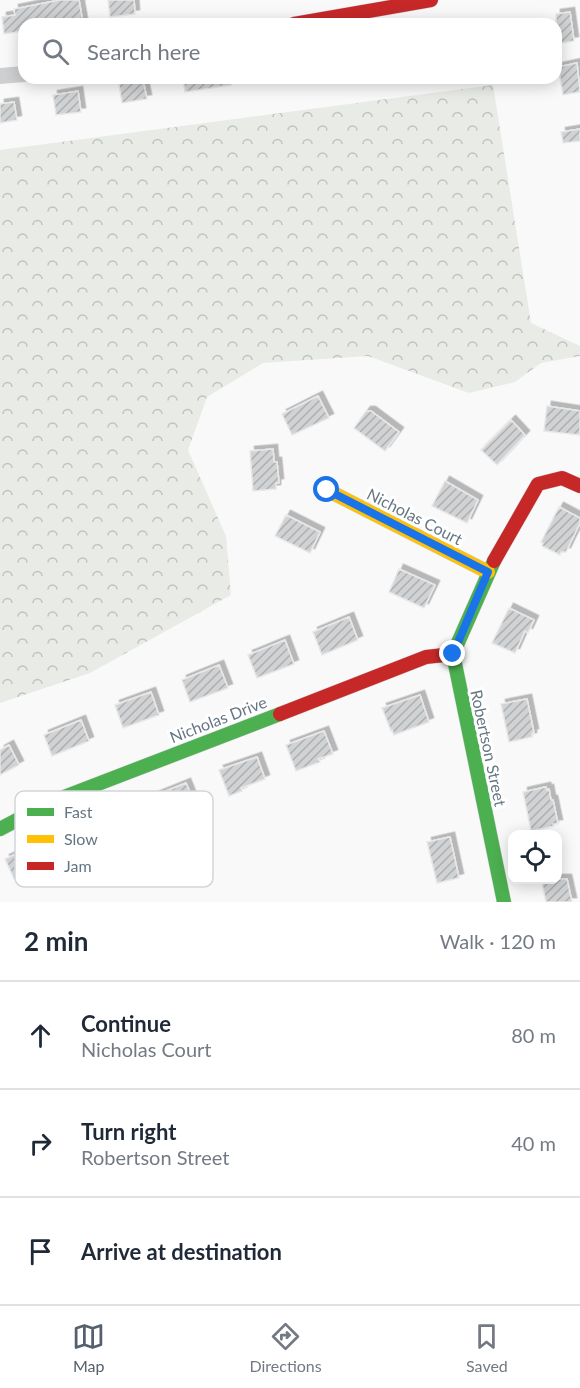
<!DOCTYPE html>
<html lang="en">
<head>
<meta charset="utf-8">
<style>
	:root { --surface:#fff; --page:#f6f6f7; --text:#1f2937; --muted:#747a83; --line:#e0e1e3; --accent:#56606c }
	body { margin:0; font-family:Lato,sans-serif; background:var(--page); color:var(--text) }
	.controls { position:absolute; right:18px; bottom:18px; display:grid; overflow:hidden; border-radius:12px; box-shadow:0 3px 15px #0003 }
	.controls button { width:54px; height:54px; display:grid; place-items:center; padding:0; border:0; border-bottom:2px solid var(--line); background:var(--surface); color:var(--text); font:30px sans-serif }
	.stop { position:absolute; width:18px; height:18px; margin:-14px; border:4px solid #1a73e8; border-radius:50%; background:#fff }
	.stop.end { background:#1a73e8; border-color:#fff; box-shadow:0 2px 6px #0008 }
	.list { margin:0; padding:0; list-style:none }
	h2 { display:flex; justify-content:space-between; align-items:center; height:78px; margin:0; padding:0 24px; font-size:26px }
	h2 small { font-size:20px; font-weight:400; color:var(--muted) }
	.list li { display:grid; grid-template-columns:39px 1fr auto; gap:18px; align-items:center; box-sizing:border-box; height:108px; padding:0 24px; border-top:2px solid var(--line) }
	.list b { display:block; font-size:22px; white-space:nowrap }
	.list p { margin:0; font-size:20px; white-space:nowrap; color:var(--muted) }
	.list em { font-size:20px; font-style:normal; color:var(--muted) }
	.icon { flex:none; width:33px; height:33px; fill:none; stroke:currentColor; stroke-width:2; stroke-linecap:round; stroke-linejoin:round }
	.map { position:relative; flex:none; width:580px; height:902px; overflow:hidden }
	.search { position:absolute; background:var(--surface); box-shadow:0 3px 15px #0003; left:18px; right:18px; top:18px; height:66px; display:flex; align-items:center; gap:15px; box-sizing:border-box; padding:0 21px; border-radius:18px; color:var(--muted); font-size:22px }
	.sheet { height:402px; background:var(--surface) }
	nav { display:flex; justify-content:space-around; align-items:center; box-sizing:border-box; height:84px; border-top:2px solid var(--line); background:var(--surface); font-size:16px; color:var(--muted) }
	nav a { display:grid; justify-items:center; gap:3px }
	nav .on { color:var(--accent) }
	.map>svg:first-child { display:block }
</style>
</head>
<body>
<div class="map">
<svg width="580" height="902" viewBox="0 0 580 902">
	<defs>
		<pattern id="forest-crowns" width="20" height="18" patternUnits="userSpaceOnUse" patternTransform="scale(1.5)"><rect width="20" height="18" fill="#e8ebe6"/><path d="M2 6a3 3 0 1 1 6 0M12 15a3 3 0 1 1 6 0" fill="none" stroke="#c0c3c0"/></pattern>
		<pattern id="building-hatch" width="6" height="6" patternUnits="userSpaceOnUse" patternTransform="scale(1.5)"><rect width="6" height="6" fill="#d0d2d3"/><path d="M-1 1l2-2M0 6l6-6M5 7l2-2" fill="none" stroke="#acafb1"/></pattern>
		<filter id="shadow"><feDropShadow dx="4.5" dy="-4.5" stdDeviation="0" flood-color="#0004"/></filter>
	</defs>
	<rect width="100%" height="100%" fill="#f9f9f9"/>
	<path fill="url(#forest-crowns)" d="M493 85 531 323 580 346V356L541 363 515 382 469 393 368 356 263 363 207 397 188 450 226 536 231 595 90 673 0 703V150Z"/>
	<path fill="url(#building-hatch)" stroke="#e8e8e8" stroke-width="1.5" filter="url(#shadow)" d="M60 0H79L83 23 24 24V31L4 34 2 17 15 15 14 9Z
		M108 0H134L135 14 110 17Z
		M570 12 574 41 556 44V14Z
		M577 63 580 92 563 95 558 67Z
		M183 78H231V85L185 92Z
		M143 80 147 99 122 103 119 84Z
		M78 91 81 112 56 115 53 95Z
		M14 102 17 120 0 123V104Z
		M580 129V141L563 143 561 132Z
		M318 396 329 418 292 435 282 414Z
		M547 406 580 411V435L544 431Z
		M366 411H371L399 432 385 451 354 428Z
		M511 420 525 435 497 465 481 450Z
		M273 449 274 462H277L279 483H276V489L253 491 250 451Z
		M445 481 478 500 467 523 432 506Z
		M559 507 580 518V523L566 552H561L560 555 542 546 543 543 541 542Z
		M286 515 320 532 310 553 275 536Z
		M399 569 435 585 424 608 389 592Z
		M509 608 534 620 528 633 525 631 515 653 492 643Z
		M349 617 358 640 322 655 313 632Z
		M285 640 294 664 257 678 248 655Z
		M219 665 228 688 190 702 182 680Z
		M151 692 159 715 123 728 115 705Z
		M420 695 429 722 394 735 392 730 391 731 382 708Z
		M527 699 534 733H532V737L509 742 501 704Z
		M81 720 89 741 52 756 44 735Z
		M324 731 333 754 318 759 320 762 296 771 286 745Z
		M9 745 19 765 0 775V750Z
		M257 757 265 779 241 788 242 791 229 796 219 770Z
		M186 783 195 805 182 811 184 814 160 823 149 798Z
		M546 787 547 790 549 789 551 800H553L558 824H553L554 826 531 831 523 792Z
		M450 837 459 878 437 883 427 842Z
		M41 842 51 868 22 881 20 876 14 879 5 859Z
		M541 879H567L572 902H546Z"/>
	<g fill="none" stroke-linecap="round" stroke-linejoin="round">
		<defs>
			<path id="fast" d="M494 561 453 654 504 902
				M0 829 51 802 280 714"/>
			<path id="slow" d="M327 490 488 572"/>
			<path id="jam" d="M294 24 431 0
				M494 561 538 484 562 478 580 486
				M280 714 426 657 453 654"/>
		</defs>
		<use href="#fast" stroke="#d5d6d7" stroke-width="15"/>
		<use href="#slow" stroke="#d5d6d7" stroke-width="15"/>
		<use href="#jam" stroke="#d5d6d7" stroke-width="15"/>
		<path stroke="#cecfd0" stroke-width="16" d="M0 76 24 74"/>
		<use href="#fast" stroke="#4caf50" stroke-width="14"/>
		<use href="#slow" stroke="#ffc107" stroke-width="14"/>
		<use href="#jam" stroke="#c62828" stroke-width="14"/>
	</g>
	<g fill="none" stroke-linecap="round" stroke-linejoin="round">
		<path stroke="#1a73e8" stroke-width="8" d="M327 490 488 572 453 654"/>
	</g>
	<g text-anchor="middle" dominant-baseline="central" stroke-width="6" stroke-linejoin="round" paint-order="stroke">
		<g font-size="16" fill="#657683" stroke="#fff">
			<text transform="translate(415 516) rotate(27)">Nicholas Court</text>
			<text transform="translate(218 719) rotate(-21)">Nicholas Drive</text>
			<text transform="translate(489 748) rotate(78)">Robertson Street</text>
		</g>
	</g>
	<rect x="15" y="791" width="198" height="96" rx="9" fill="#fff" stroke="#d1d6da" stroke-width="1.5"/>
	<rect x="27" y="808" width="27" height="8" fill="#4caf50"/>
	<rect x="27" y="835" width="27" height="8" fill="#ffc107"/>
	<rect x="27" y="862" width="27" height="8" fill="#c62828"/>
	<g font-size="16" fill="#657683">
		<text x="64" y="818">Fast</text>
		<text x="64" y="845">Slow</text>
		<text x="64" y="872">Jam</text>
	</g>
</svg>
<div class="controls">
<button><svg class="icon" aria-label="locate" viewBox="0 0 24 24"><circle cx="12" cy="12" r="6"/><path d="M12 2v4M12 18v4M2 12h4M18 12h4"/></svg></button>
</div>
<div class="stop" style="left:327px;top:490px"></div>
<div class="stop end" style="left:453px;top:654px"></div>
<div class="search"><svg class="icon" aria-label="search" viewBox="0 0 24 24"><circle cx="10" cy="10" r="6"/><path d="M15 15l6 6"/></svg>Search here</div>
</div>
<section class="sheet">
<h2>2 min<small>Walk · 120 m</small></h2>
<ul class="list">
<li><svg class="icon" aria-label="ahead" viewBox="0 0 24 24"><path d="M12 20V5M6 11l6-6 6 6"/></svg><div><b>Continue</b><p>Nicholas Court</p></div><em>80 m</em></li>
<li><svg class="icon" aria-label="right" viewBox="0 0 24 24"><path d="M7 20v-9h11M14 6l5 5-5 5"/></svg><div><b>Turn right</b><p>Robertson Street</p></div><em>40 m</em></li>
<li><svg class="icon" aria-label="arrive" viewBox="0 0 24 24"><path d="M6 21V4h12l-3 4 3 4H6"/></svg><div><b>Arrive at destination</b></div></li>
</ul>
</section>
<nav>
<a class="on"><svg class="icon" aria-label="map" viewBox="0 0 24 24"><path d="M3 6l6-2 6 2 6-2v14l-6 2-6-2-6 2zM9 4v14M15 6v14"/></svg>Map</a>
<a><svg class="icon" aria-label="directions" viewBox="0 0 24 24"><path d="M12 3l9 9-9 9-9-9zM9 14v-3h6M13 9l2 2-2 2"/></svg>Directions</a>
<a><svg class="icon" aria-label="saved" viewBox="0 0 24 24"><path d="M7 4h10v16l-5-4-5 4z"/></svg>Saved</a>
</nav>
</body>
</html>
